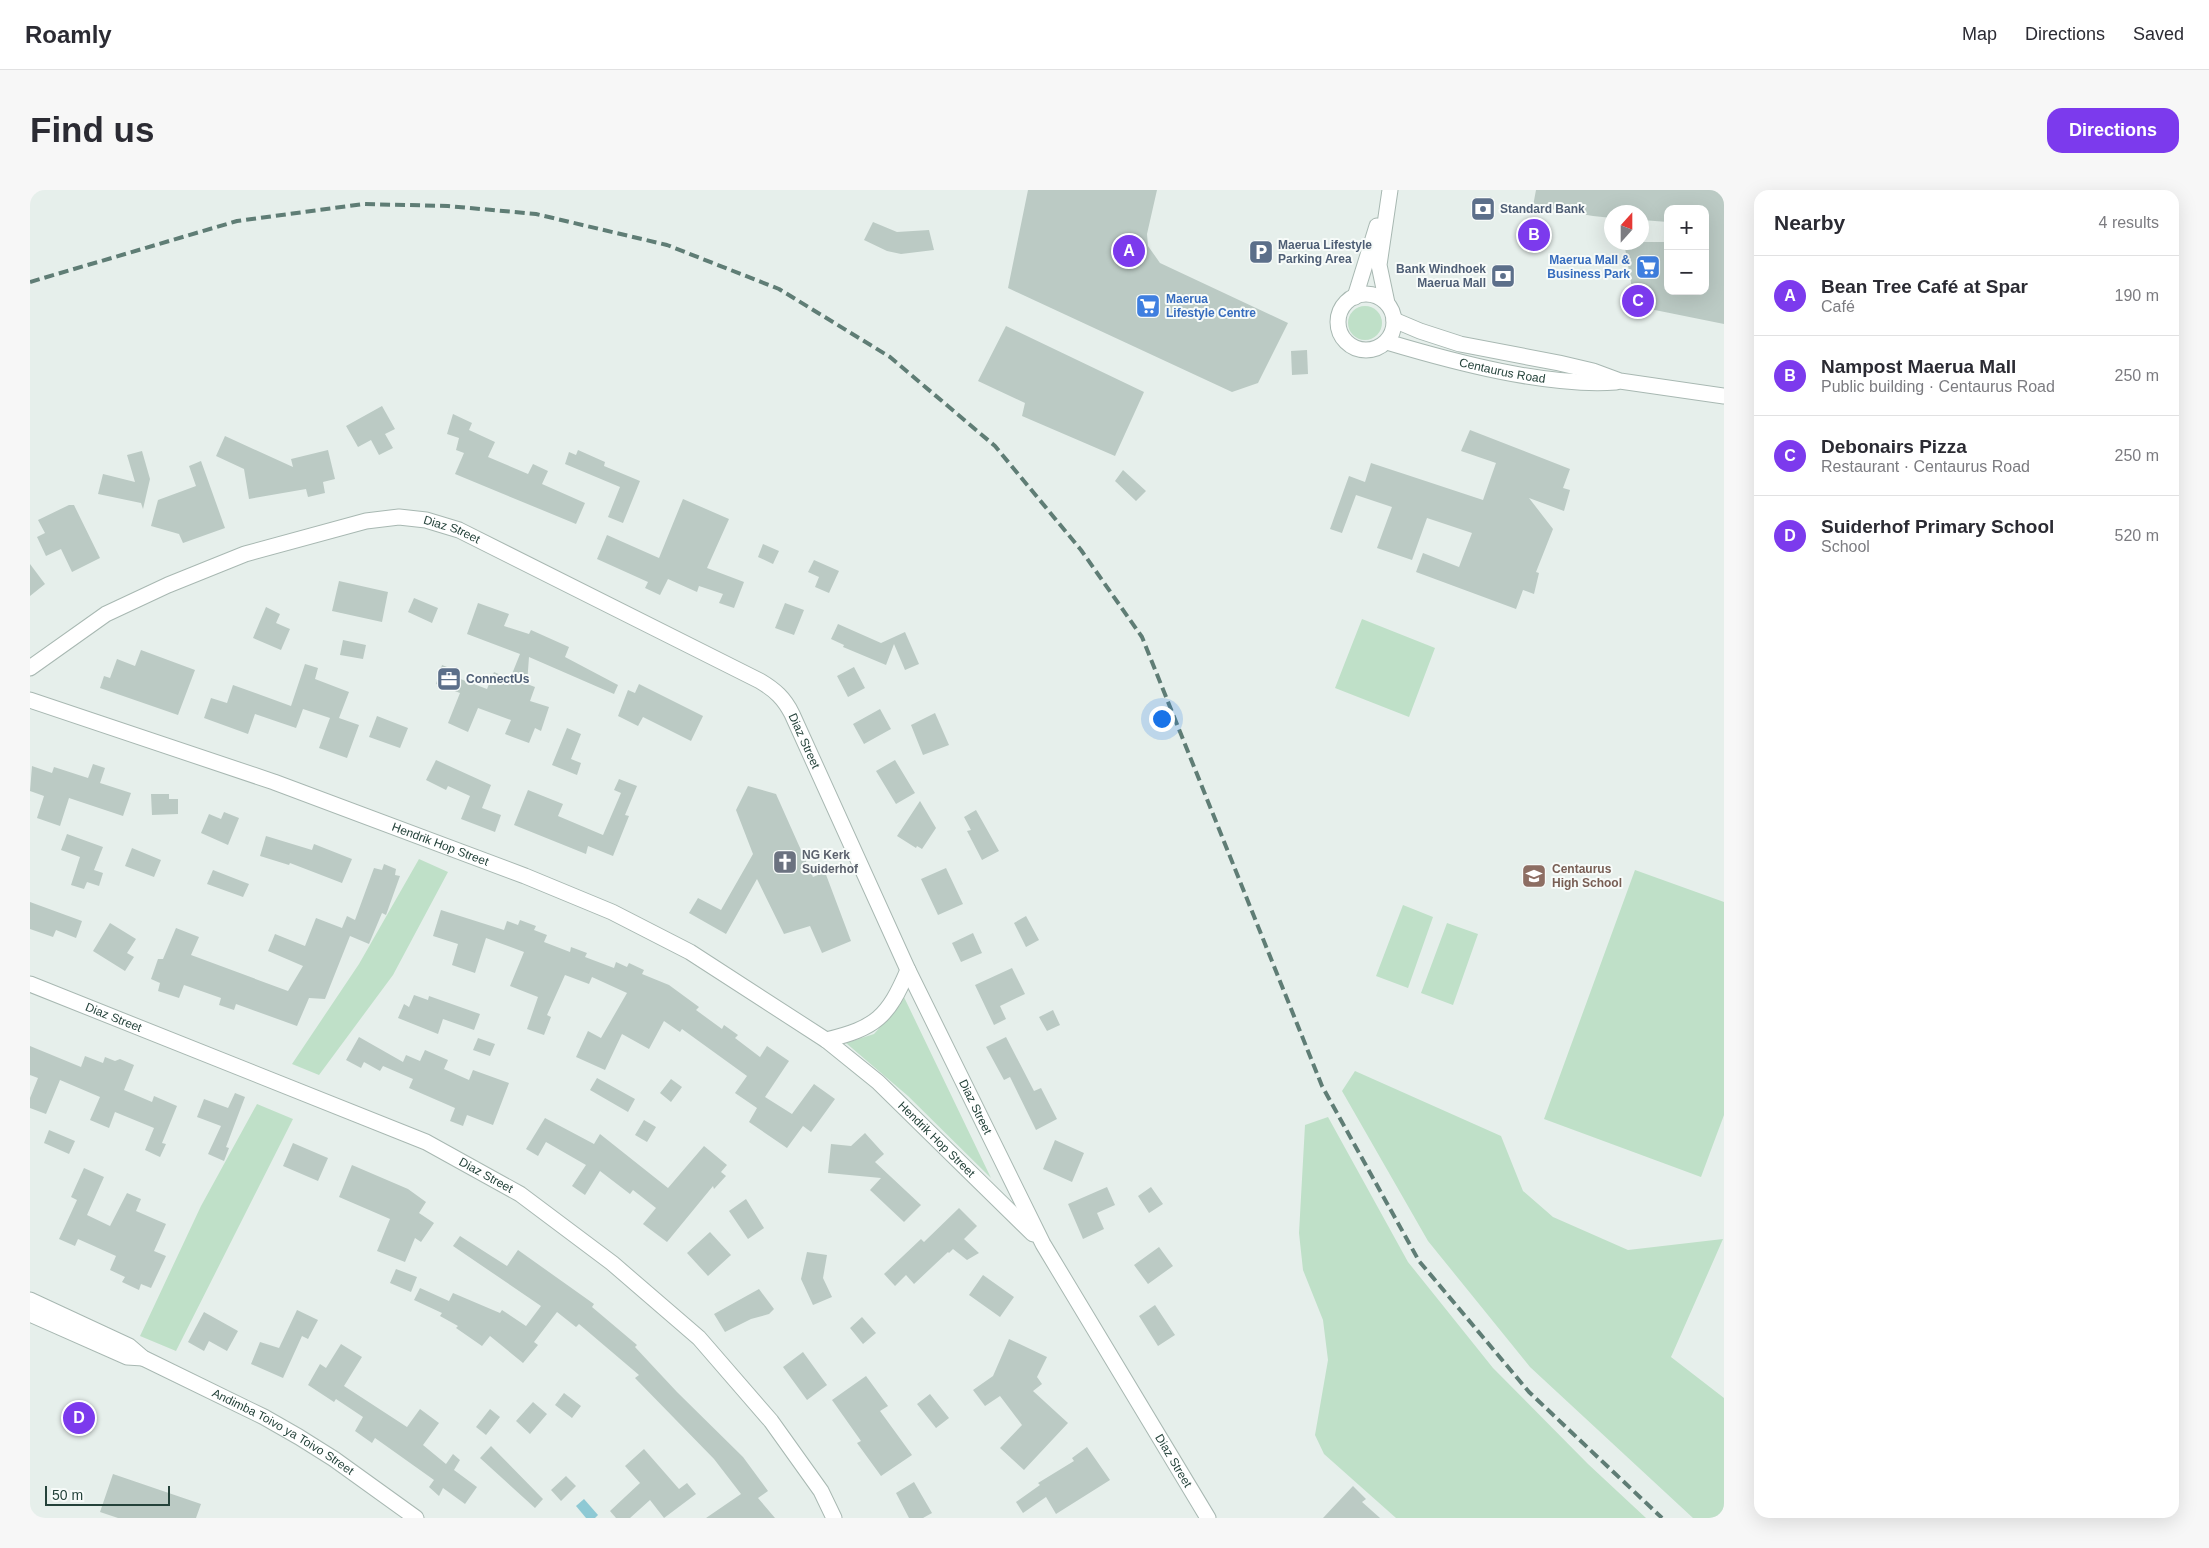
<!DOCTYPE html>
<html lang="en">
<head>
<meta charset="utf-8">
<style>
	:root { --surface:#fff; --page:#f7f7f7; --text:#2b2b33; --muted:#7c7c81; --line:#e1e1e2; --accent:#7c3aed }
	body { margin:0; font-family:Arial,sans-serif; background:var(--page); color:var(--text) }
	.controls { position:absolute; right:15px; top:15px; display:grid; overflow:hidden; border-radius:10px; box-shadow:0 5px 20px #0002 }
	.controls button { width:45px; height:45px; display:grid; place-items:center; padding:0; border:0; border-bottom:1px solid var(--line); background:var(--surface); color:var(--text); font:25px sans-serif }
	.compass { position:absolute; left:1574px; top:15px; width:45px; height:45px; border-radius:50%; background:var(--surface); box-shadow:0 5px 20px #0002; rotate:21deg }
	.scale { position:absolute; left:15px; bottom:12px; width:125px; box-sizing:border-box; padding-left:5px; border:2px solid #24423a; border-top:0; font-size:14px; line-height:18px; white-space:nowrap; color:#24423a; -webkit-text-stroke:4px #f7fbf9; paint-order:stroke }
	.you { position:absolute; left:1131px; top:528px; width:18px; height:18px; margin:-12px; border:4px solid #fff; border-radius:50%; background:#1a73e8; box-shadow:0 0 0 8px #1a73e833 }
	.badge { display:grid; place-items:center; width:32px; height:32px; border-radius:50%; background:var(--accent); color:#fff; font-size:16px; font-weight:700 }
	.pin { position:absolute; translate:-50% -50%; border:2px solid #fff; box-shadow:0 1px 5px #0006 }
	.list { margin:0; padding:0; list-style:none }
	h2 { display:flex; justify-content:space-between; align-items:center; height:65px; margin:0; padding:0 20px; font-size:21px }
	h2 small { font-size:16px; font-weight:400; color:var(--muted) }
	.list li { display:grid; grid-template-columns:32px 1fr auto; gap:15px; align-items:center; box-sizing:border-box; height:80px; padding:0 20px; border-top:1px solid var(--line) }
	.list b { display:block; font-size:19px; white-space:nowrap }
	.list p { margin:0; font-size:16px; white-space:nowrap; color:var(--muted) }
	.list em { font-size:16px; font-style:normal; color:var(--muted) }
	.map { position:relative; flex:none; width:1694px; height:1328px; overflow:hidden; border-radius:15px }
	header { display:flex; align-items:center; gap:30px; box-sizing:border-box; height:70px; padding:0 25px; background:var(--surface); border-bottom:1px solid var(--line) }
	header strong { font-size:24px }
	nav { display:flex; gap:28px; margin-inline-start:auto; font-size:18px }
	.intro { display:flex; align-items:center; justify-content:space-between; box-sizing:border-box; height:120px; padding:0 30px }
	h1 { margin:0; font-size:35px }
	.button { padding:12px 22px; border-radius:15px; background:var(--accent); color:#fff; font-size:18px; font-weight:700 }
	main { display:flex; gap:30px; padding:0 30px }
	aside { flex:1; background:var(--surface); border-radius:15px; box-shadow:0 5px 20px #0002 }
	.map>svg:first-child { display:block }
</style>
</head>
<body>
<header>
<strong>Roamly</strong>
<nav><a>Map</a><a>Directions</a><a>Saved</a></nav>
</header>
<div class="intro"><h1>Find us</h1><a class="button">Directions</a></div>
<main>
<div class="map">
<svg width="1694" height="1328" viewBox="0 0 1694 1328">
	<rect width="100%" height="100%" fill="#e6efeb"/>
	<path fill="#bfe0c8" d="M1318 133a17 17 0 1 1 34 0a17 17 0 1 1-34 0Z
		M1332 429 1405 458 1379 527 1305 498Z
		M389 669 418 682 363 785 289 885 262 874 329 774Z
		M1605 680 1694 712V925L1671 987 1514 929Z
		M1373 715 1403 727 1378 798 1346 786Z
		M1417 733 1448 744 1423 815 1391 803Z
		M873 805 961 988 878 906 816 853 844 844 870 815Z
		M1325 881 1471 946 1493 1001 1523 1027 1598 1060 1693 1049 1641 1167 1694 1208V1328H1663L1500 1177 1398 1051 1312 901Z
		M227 914 263 929 146 1161 110 1146 171 1016Z
		M1298 927 1378 1072 1463 1178 1558 1274 1616 1328H1366L1294 1264 1285 1245 1298 1170 1293 1130 1273 1080 1269 1043 1275 935Z"/>
	<path fill="#8ec9d4" d="M554 1309 568 1325 565 1328H556L546 1316Z"/>
	<path fill="#bbcac4" d="M998 0H1127L1117 44 1118 56 1130 73 1258 133 1228 193 1202 202 978 98Z
		M1506 0H1694V134L1605 116 1594 52H1638V101H1675V19H1638V32L1612 30V22H1582V28L1563 26 1503 16Z
		M843 32 867 42 899 40 904 60 871 64 857 61 834 50Z
		M976 136 1114 202 1085 266 992 226 995 213 948 191Z
		M1277 160 1278 184 1262 185 1261 161Z
		M352 216 365 239 355 244 363 258 349 265 341 250 328 257 316 236Z
		M423 224 442 233 439 240 465 252 458 267 498 284 503 274 518 281 512 294 555 313 546 334 425 284 434 263 426 260 429 248 417 244Z
		M1440 240 1540 279 1533 298 1540 300 1534 321 1499 308 1523 339 1506 382 1509 383 1504 404 1493 400 1486 419 1386 382 1393 363 1429 377 1442 343 1397 328 1382 370 1347 358 1362 317 1326 305 1312 343 1300 339 1319 286 1335 292 1341 273 1453 310 1466 273 1431 261Z
		M195 246 263 277 261 269 298 260 305 289 293 292 295 303 278 307 276 299 219 309 214 279 186 266Z
		M548 260 575 272 574 276 610 291 593 333 578 327 590 297 535 274 539 262 546 265Z
		M112 261 120 289 113 319 111 313 68 304 73 284 105 292 97 265Z
		M171 271 195 338 153 353 149 344 121 336 128 310 166 296 159 276Z
		M1093 280 1116 301 1106 311 1085 291Z
		M653 309 699 329 677 378 714 392 704 418 689 413 693 404 669 396 667 402 638 389 630 405 615 398 618 392 567 369 577 345 629 368Z
		M39 315H44L70 368 42 382 31 359 16 366 7 347 15 343 8 330Z
		M733 354 749 361 743 374 728 367Z
		M784 370 809 381 799 403 785 397 789 387 778 382Z
		M0 374 15 394 0 406Z
		M309 391 358 402 352 432 302 421Z
		M384 408 408 418 402 433 378 422Z
		M448 413 479 424 474 436 499 444 501 440 539 457 535 467 588 495 584 504 499 467 497 494 505 497 500 511 519 517 511 541 505 538 499 553 475 544 481 530 448 518 438 542 418 533 430 503 406 494 412 475 427 481 425 487 457 499 464 482 480 489 490 464 437 444Z
		M755 413 774 420 764 445 745 438Z
		M236 417 250 424 246 433 260 439 251 460 223 448Z
		M808 434 851 453 875 442 889 474 875 480 864 454 856 475 813 457 814 455 801 449Z
		M313 450 336 455 333 469 310 465Z
		M111 460 165 480 148 525 70 498 74 486 80 488 87 469 105 476Z
		M275 474 288 478 285 489 319 502 309 528 329 535 317 568 289 558 300 528 273 519 266 538 225 524 218 544 174 528 181 508 197 513 203 495 261 516Z
		M824 477 835 498 818 507 807 486Z
		M609 494 673 526 661 551 613 527 608 536 588 526 598 500 605 503Z
		M850 519 861 539 834 554 823 534Z
		M905 523 919 555 893 565 881 535Z
		M347 526 378 538 370 558 339 547Z
		M537 538 551 544 541 569 551 573 547 585 522 575Z
		M406 570 461 595 452 618 471 625 465 642 431 629 440 606 418 596 416 600 396 590Z
		M865 570 885 603 866 614 846 581Z
		M63 574 75 578 70 593 101 603 93 626 39 608 30 636 7 628 14 606 0 601 2 576 22 583 24 577 58 588Z
		M589 589 607 596 595 625 599 626 583 666 558 656 556 664 484 635 498 600 533 614 528 626 573 645 591 603 584 600Z
		M718 596 746 604 783 687 795 682 821 751 792 763 780 736 754 744 727 689 696 744 659 723 668 708 691 720 723 664 706 620Z
		M121 604H139V609H148V624L122 625Z
		M890 611 906 638 892 659 887 656 886 658 867 646Z
		M946 620 969 661 952 670 937 641 941 640 934 627Z
		M194 622 209 628 198 655 171 643 179 624 191 629Z
		M37 644 73 657 64 680 73 683 69 696 57 692 54 699 41 695 50 667 31 660Z
		M236 646 282 660 284 654 322 669 312 693 260 673 259 675 230 666Z
		M102 658 131 670 124 687 95 676Z
		M354 674 366 679 365 685 370 686 356 725 352 723 339 754 320 746 295 809 279 808 267 836 206 814 204 820 189 815 191 808 154 795 149 808 128 801 130 793 121 789 128 769H133L146 738 169 747 161 765 258 801 273 776 238 761 245 744 275 756 286 728 312 738 317 726 325 730 344 678 352 680Z
		M916 678 933 714 908 725 891 689Z
		M183 680 219 694 213 707 177 694Z
		M0 712 52 731 46 748 26 740 23 747 0 739Z
		M411 720 474 740 477 731 488 735 490 730 506 736 504 740 517 745 514 752 540 762 541 757 557 763 555 767 584 778 586 772 597 777 599 773 614 780 612 784 639 795 669 817 666 820 692 839 694 835 708 845 705 848 730 867 737 856 759 871 735 907 762 924 784 894 805 909 781 942 773 936 757 958 719 932 727 918 705 903 717 886 652 839 650 842 634 831 619 859 592 844 575 880 546 867 558 841 571 848 597 803 562 787 559 794 535 785 517 825 521 827 514 845 497 839 508 807 480 796 494 762 456 748 445 783 422 775 428 754 403 746Z
		M996 726 1009 750 996 757 984 733Z
		M80 733 106 749 97 763 104 767 95 781 63 761Z
		M943 743 952 763 931 772 922 753Z
		M982 778 995 804 970 816 976 829 964 835 945 795Z
		M384 805 398 810 399 806 450 824 444 840 413 829 408 844 368 828 374 814 379 817Z
		M1023 820 1030 835 1017 841 1009 827Z
		M329 847 373 872 376 865 390 871 395 860 418 870 414 879 439 890 443 880 479 893 463 935 437 925 433 936 420 931 425 918 379 898 383 889 353 876 350 881 334 872 331 878 316 870Z
		M976 847 1004 901 1011 898 1027 929 1006 940 980 887 974 890 956 857Z
		M448 848 465 854 460 866 443 860Z
		M0 856 51 877 55 866 73 873 75 867 85 871 90 869 104 875 94 900 122 912 124 906 147 916 132 953 136 954 130 967 115 960 124 938 85 922 79 938 60 930 70 907 30 890 16 924 0 918V908L8 888 0 885Z
		M567 888 605 909 598 922 560 900Z
		M641 889 652 897 641 912 630 903Z
		M205 903 215 907 196 957 199 958 194 971 178 964 191 936 167 927 174 909 198 918Z
		M515 928 564 954 570 944 638 998 674 956 697 975 691 982 696 986 684 999 683 996 637 1052 613 1034 626 1018 603 1000 600 1004 570 981 555 1005 542 996 556 975 516 952 508 966 496 959Z
		M614 930 626 937 617 952 605 945Z
		M19 940 45 951 39 964 14 953Z
		M835 943 854 964 845 972 891 1015 874 1032 840 1000 851 988 798 983 801 954 821 956Z
		M1025 950 1054 963 1042 992 1013 979Z
		M263 953 298 968 288 991 253 976Z
		M322 975 378 999 396 1012 389 1023 404 1033 391 1052 385 1048 375 1072 347 1061 360 1029 309 1007Z
		M54 978 74 987 57 1025 80 1036 97 1003 111 1009 106 1021 136 1034 124 1061 136 1066 121 1098 111 1094 109 1100 92 1092 95 1087 80 1080 86 1066 48 1049 45 1056 29 1049 47 1010 41 1007Z
		M1077 997 1085 1015 1067 1023 1074 1039 1053 1049 1038 1014Z
		M1121 997 1133 1014 1119 1023 1108 1006Z
		M716 1009 734 1038 718 1049 699 1021Z
		M929 1018 947 1036 934 1049 949 1063 937 1070 923 1059 919 1063 918 1062 884 1094 876 1085 865 1096 854 1084 891 1049 894 1052Z
		M680 1042 701 1065 678 1086 657 1063Z
		M430 1046 477 1076 488 1060 564 1114 562 1117 607 1155 605 1157 647 1202 713 1267 738 1301 728 1308 745 1328H676L711 1304 684 1269 605 1188 609 1185 549 1134 546 1137 527 1122 504 1152 508 1155 493 1173 460 1146 452 1156 426 1138 428 1136 410 1126 412 1123 384 1110 390 1098 419 1111 423 1103 470 1123 472 1120 496 1136 511 1116 423 1056Z
		M1129 1057 1143 1076 1118 1094 1104 1075Z
		M777 1062 797 1065 793 1088 802 1107 783 1115 771 1089Z
		M366 1079 387 1087 381 1102 360 1093Z
		M953 1085 984 1107 970 1127 939 1105Z
		M729 1099 744 1119 739 1124 721 1129 695 1142 684 1124Z
		M1125 1115 1145 1145 1128 1156 1109 1126Z
		M267 1120 288 1130 278 1149 272 1146 253 1188 221 1174 230 1152 249 1158Z
		M174 1122 208 1141 197 1161 179 1151 174 1161 158 1152Z
		M832 1127 846 1143 833 1154 820 1138Z
		M979 1149 1017 1167 1007 1187 1012 1194 1003 1201 1038 1233 994 1280 970 1258 992 1235 970 1206 955 1216 943 1200 963 1186Z
		M311 1154 332 1167 314 1196 377 1237 390 1219 409 1233 393 1255 416 1274 423 1264 430 1270 424 1280 447 1297 435 1314 413 1298 409 1306 399 1297 404 1290 345 1248 342 1253 325 1241 333 1227 306 1209 304 1212 278 1195 290 1174 296 1178Z
		M773 1162 797 1195 777 1210 753 1177Z
		M836 1186 858 1216 850 1221 882 1265 851 1286 827 1253 831 1251 802 1210Z
		M534 1203 551 1216 542 1228 525 1215Z
		M900 1204 919 1228 906 1238 887 1214Z
		M503 1212 517 1224 500 1244 486 1231Z
		M460 1219 470 1227 456 1245 446 1237Z
		M461 1256 513 1309 505 1318 450 1268Z
		M1057 1257 1080 1290 1026 1324 1016 1307 993 1323 986 1312 1010 1295 1008 1293 1044 1271 1042 1268Z
		M614 1259 649 1299 657 1293 666 1304 634 1328 620 1310 600 1328H586L580 1321 610 1293 595 1276Z
		M83 1284 171 1314 166 1328H88L70 1322Z
		M536 1286 546 1296 531 1311 521 1300Z
		M884 1292 902 1323 893 1328H879L866 1303Z
		M1323 1296 1336 1309 1332 1312 1350 1328H1293Z"/>
	<g fill="none" stroke-linecap="round" stroke-linejoin="round">
		<defs>
			<g id="minor">
				<path id="s1" d="M0 478 76 424 138 395 215 364 336 331 369 327 396 330 429 340 730 491C745 500 754 508 762 524L878 780 1013 1054 1178 1328"/>
				<path id="s2" d="M0 510 244 592 495 686 582 722 660 762 796 850 848 892 1003 1044"/>
				<path id="s3" d="M0 794 396 952 490 1004 582 1073 669 1148 741 1231 791 1301 804 1328"/>
				<path d="M796 850C846 838 858 827 878 780"/>
			</g>
			<g id="tertiary">
				<circle cx="1336" cy="132" r="28"/>
				<path d="M1325 107 1347 36"/>
				<path d="M1357 113 1349 75 1360 0"/>
				<path d="M1364 130 1390 141 1430 154 1529 173 1563 181 1590 191 1694 206"/>
				<path id="s4" d="M1357 152C1424 172 1517 197 1586 192"/>
				<path id="s5" d="M0 1110 99 1156 113 1168 234 1227 269 1247 304 1269 386 1328"/>
				<path d="M0 1124 97 1167 113 1168"/>
			</g>
		</defs>
		<use href="#minor" stroke="#a8b8b2" stroke-width="17"/>
		<use href="#tertiary" stroke="#a8b8b2" stroke-width="17"/>
		<use href="#minor" stroke="#fff" stroke-width="15"/>
		<use href="#tertiary" stroke="#fff" stroke-width="15"/>
		<path stroke="#5f7d75" stroke-width="4" stroke-dasharray="10 5" stroke-linecap="butt" d="M0 92 207 31 333 14 418 16 506 24 637 55 749 99 860 167 965 256 1051 360 1112 447 1292 896 1389 1071 1499 1202 1632 1328"/>
	</g>
	<defs>
		<symbol id="bank-square" viewBox="-11 -11 22 22"><rect x="-9" y="-9" width="18" height="18" rx="4" fill="#5c6f8a" stroke="#f7fbf9"/><path d="M-6-4H6V4H-6ZM0-2.3a2.3 2.3 0 1 0 0 4.6a2.3 2.3 0 1 0 0-4.6Z" fill="#fff"/></symbol>
		<symbol id="parking-square" viewBox="-11 -11 22 22"><rect x="-9" y="-9" width="18" height="18" rx="4" fill="#5c6f8a" stroke="#f7fbf9"/><path d="M-3.5-5.5H1a3.5 3.5 0 0 1 0 7H-1V5.5H-3.5ZM-1-3.4V-.6H.8a1.4 1.4 0 0 0 0-2.8Z" fill="#fff"/></symbol>
		<symbol id="supermarket-square" viewBox="-11 -11 22 22"><rect x="-9" y="-9" width="18" height="18" rx="4" fill="#3f7fe0" stroke="#f7fbf9"/><path d="M-6-5.5h2.5l.6 2H6L4.5 2H-2.5L-4.4-4H-6ZM-1.5 3.2a1.3 1.3 0 1 0 .1 0ZM3 3.2a1.3 1.3 0 1 0 .1 0Z" fill="#fff"/></symbol>
		<symbol id="office-square" viewBox="-11 -11 22 22"><rect x="-9" y="-9" width="18" height="18" rx="4" fill="#5c6f8a" stroke="#f7fbf9"/><path d="M-6-3h4V-5.5h4V-3h4V5H-6ZM-1-4.5V-3h2v-1.5ZM-6 0V1H6V0Z" fill="#fff"/></symbol>
		<symbol id="church-square" viewBox="-11 -11 22 22"><rect x="-9" y="-9" width="18" height="18" rx="4" fill="#6b7280" stroke="#f7fbf9"/><path d="M-1.2-6h2.4v3.5h3.3v2.4h-3.3V6h-2.4V-.1h-3.3v-2.4h3.3Z" fill="#fff"/></symbol>
		<symbol id="school-square" viewBox="-11 -11 22 22"><rect x="-9" y="-9" width="18" height="18" rx="4" fill="#8d6e63" stroke="#f7fbf9"/><path d="M0-5L7-2L0 1L-7-2ZM-4 1L0 2.5L4 1V4Q0 6-4 4Z" fill="#fff"/></symbol>
	</defs>
	<g fill-rule="evenodd">
		<use href="#bank-square" x="1439" y="5" width="28" height="28"/>
		<use href="#parking-square" x="1217" y="48" width="28" height="28"/>
		<use href="#supermarket-square" x="1604" y="63" width="28" height="28"/>
		<use href="#bank-square" x="1459" y="72" width="28" height="28"/>
		<use href="#supermarket-square" x="1104" y="102" width="28" height="28"/>
		<use href="#office-square" x="405" y="475" width="28" height="28"/>
		<use href="#church-square" x="741" y="658" width="28" height="28"/>
		<use href="#school-square" x="1490" y="672" width="28" height="28"/>
	</g>
	<g text-anchor="middle" dominant-baseline="central" stroke-width="4" stroke-linejoin="round" paint-order="stroke">
		<g font-size="12" font-weight="bold" fill="#4e5e75" stroke="#f7fbf9" text-anchor="start">
			<text x="1470" y="19">Standard Bank</text>
			<text x="1248" y="55">Maerua Lifestyle<tspan x="1248" dy="14">Parking Area</tspan></text>
			<text x="1456" y="79" text-anchor="end">Bank Windhoek<tspan x="1456" dy="14">Maerua Mall</tspan></text>
			<text x="436" y="489">ConnectUs</text>
		</g>
		<g font-size="12" font-weight="bold" fill="#366cbe" stroke="#f7fbf9" text-anchor="end">
			<text x="1600" y="70">Maerua Mall &amp;<tspan x="1600" dy="14">Business Park</tspan></text>
			<text x="1136" y="109" text-anchor="start">Maerua<tspan x="1136" dy="14">Lifestyle Centre</tspan></text>
		</g>
		<g font-size="12" fill="#24423a" stroke="#f7fbf9">
			<text stroke="none"><textPath href="#s4" startOffset="119">Centaurus Road</textPath></text>
			<text stroke="none"><textPath href="#s1" startOffset="458">Diaz Street</textPath></text>
			<text stroke="none"><textPath href="#s1" startOffset="878">Diaz Street</textPath></text>
			<text stroke="none"><textPath href="#s2" startOffset="435">Hendrik Hop Street</textPath></text>
			<text stroke="none"><textPath href="#s3" startOffset="90">Diaz Street</textPath></text>
			<text stroke="none"><textPath href="#s1" startOffset="1282">Diaz Street</textPath></text>
			<text stroke="none"><textPath href="#s2" startOffset="1018">Hendrik Hop Street</textPath></text>
			<text stroke="none"><textPath href="#s3" startOffset="495">Diaz Street</textPath></text>
			<text stroke="none"><textPath href="#s5" startOffset="286">Andimba Toivo ya Toivo Street</textPath></text>
			<text stroke="none"><textPath href="#s1" startOffset="1688">Diaz Street</textPath></text>
		</g>
		<g font-size="12" font-weight="bold" fill="#5b616d" stroke="#f7fbf9" text-anchor="start">
			<text x="772" y="665">NG Kerk<tspan x="772" dy="14">Suiderhof</tspan></text>
		</g>
		<g font-size="12" font-weight="bold" fill="#785e54" stroke="#f7fbf9" text-anchor="start">
			<text x="1522" y="679">Centaurus<tspan x="1522" dy="14">High School</tspan></text>
		</g>
	</g>
</svg>
<div class="controls">
<button>+</button>
<button>−</button>
</div>
<svg class="compass" viewBox="-18 -18 36 36"><path d="M0-13l5 13h-10z" fill="#e53935"/><path d="M0 13l5-13h-10z" fill="#7c7c81"/></svg>
<div class="scale">50 m</div>
<div class="you"></div>
<div class="pin badge" style="left:1099px;top:61px">A</div>
<div class="pin badge" style="left:1504px;top:45px">B</div>
<div class="pin badge" style="left:1608px;top:111px">C</div>
<div class="pin badge" style="left:49px;top:1228px">D</div>
</div>
<aside>
<h2>Nearby<small>4 results</small></h2>
<ul class="list">
<li><span class="badge">A</span><div><b>Bean Tree Café at Spar</b><p>Café</p></div><em>190 m</em></li>
<li><span class="badge">B</span><div><b>Nampost Maerua Mall</b><p>Public building · Centaurus Road</p></div><em>250 m</em></li>
<li><span class="badge">C</span><div><b>Debonairs Pizza</b><p>Restaurant · Centaurus Road</p></div><em>250 m</em></li>
<li><span class="badge">D</span><div><b>Suiderhof Primary School</b><p>School</p></div><em>520 m</em></li>
</ul>
</aside>
</main>
</body>
</html>
